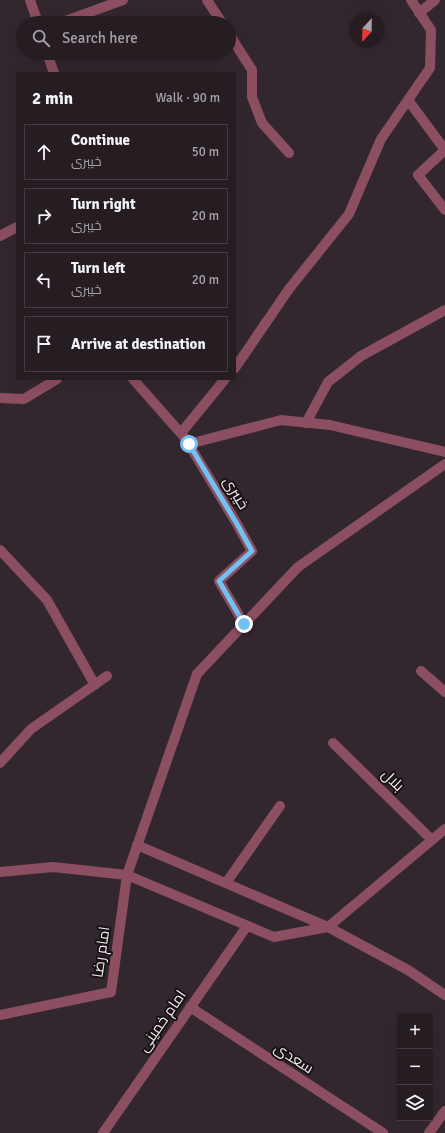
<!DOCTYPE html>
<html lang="en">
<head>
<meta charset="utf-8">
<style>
	:root { --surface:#261d23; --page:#322a30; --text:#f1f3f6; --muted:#a4a2a6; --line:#423b41 }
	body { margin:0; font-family:Signika,Cairo,sans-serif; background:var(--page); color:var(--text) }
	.controls { position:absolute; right:12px; bottom:12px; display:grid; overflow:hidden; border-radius:0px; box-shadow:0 4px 16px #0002 }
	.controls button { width:36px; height:36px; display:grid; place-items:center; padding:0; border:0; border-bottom:1px solid var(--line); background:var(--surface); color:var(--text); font:20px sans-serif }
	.compass { position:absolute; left:349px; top:12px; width:36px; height:36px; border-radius:50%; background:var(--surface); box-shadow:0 4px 16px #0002; rotate:202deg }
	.stop { position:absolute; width:12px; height:12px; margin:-9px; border:3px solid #71c1f5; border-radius:50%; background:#fff }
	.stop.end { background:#71c1f5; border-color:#fff; box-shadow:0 1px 4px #0008 }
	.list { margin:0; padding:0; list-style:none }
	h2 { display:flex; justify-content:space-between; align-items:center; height:52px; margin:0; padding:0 16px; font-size:17px }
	h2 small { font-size:13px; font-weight:400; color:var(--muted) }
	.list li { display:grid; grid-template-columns:26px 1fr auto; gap:12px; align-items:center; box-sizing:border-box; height:56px; margin:0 8px 8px; padding:0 8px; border:1px solid var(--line); border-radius:0px }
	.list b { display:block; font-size:15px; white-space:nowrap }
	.list p { margin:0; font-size:13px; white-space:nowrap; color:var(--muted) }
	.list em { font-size:13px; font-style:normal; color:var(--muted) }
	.icon { flex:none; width:22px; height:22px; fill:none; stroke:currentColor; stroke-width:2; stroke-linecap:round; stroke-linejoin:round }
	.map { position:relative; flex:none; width:445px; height:1133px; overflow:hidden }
	.search { position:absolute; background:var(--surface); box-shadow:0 4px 16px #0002; left:16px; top:16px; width:220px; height:44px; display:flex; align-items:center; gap:10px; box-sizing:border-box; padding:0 14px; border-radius:22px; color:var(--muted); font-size:15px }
	.panel { position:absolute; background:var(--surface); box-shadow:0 4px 16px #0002; left:16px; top:72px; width:220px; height:308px; border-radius:0px }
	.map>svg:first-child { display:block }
</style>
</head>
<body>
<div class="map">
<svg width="445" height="1133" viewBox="0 0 445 1133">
	<rect width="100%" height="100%" fill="#33272f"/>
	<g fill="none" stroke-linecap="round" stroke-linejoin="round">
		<path stroke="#8c4f61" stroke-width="10" d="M30 0 38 23
			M207 0 222 23
			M419 13 435 0
			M60 23 123 0
			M229 34 252 70V97L262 123 289 153
			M47 53 54 73
			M408 100 445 150 418 175 445 210
			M0 236 17 227
			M235 368 289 289 349 214 381 139 430 68 431 30 411 0
			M133 379 185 438 237 524 252 551 219 581 244 624
			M0 398 24 399 57 379
			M306 423 328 382 361 356 445 310
			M181 433 225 379
			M189 444 281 420 330 425 445 452
			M0 550 47 600 95 685
			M421 671 445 692
			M333 743 432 840
			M0 763 31 729 107 676
			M137 845 328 927 408 970 445 995
			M0 872 53 867 127 875 274 937 328 927 445 829
			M226 883 280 806
			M190 1007 383 1133
			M0 1015 111 992 127 875 197 674 298 567 445 464
			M103 1133 247 926
			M429 1133 445 1111"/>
	</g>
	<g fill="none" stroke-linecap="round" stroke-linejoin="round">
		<path stroke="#71c1f5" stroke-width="5" d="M189 444 237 524 252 551 219 581 244 624"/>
	</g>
	<g text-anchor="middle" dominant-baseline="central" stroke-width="4" stroke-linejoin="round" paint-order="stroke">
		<g font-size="15" fill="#f2e9ee" stroke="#171215">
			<text transform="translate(236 493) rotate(59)">خیبری</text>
			<text transform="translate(393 780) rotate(44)">بلال</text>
			<text transform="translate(101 952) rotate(-82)">امام رضا</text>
			<text transform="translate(162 1021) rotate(-55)">امام خمینی</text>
			<text transform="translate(294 1058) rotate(33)">سعدی</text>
		</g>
	</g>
</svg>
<div class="controls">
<button>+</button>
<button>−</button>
<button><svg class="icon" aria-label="layers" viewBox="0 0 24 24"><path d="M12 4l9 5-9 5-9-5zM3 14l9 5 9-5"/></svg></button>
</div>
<svg class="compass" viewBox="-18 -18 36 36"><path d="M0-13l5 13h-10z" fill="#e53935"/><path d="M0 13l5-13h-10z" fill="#a4a2a6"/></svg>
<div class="stop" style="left:189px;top:444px"></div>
<div class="stop end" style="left:244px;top:624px"></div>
<div class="search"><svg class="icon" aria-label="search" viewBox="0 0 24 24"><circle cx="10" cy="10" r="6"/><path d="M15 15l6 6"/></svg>Search here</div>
<section class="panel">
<h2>2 min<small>Walk · 90 m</small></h2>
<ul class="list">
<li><svg class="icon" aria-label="ahead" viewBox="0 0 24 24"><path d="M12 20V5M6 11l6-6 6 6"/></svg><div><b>Continue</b><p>خیبری</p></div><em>50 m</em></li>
<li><svg class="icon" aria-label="right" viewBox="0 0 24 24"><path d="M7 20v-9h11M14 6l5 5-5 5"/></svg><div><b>Turn right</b><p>خیبری</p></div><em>20 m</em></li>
<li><svg class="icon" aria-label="left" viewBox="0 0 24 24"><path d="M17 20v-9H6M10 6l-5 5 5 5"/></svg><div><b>Turn left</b><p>خیبری</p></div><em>20 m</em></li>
<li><svg class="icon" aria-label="arrive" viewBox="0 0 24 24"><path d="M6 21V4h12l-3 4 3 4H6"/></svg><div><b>Arrive at destination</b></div></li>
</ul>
</section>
</div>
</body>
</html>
